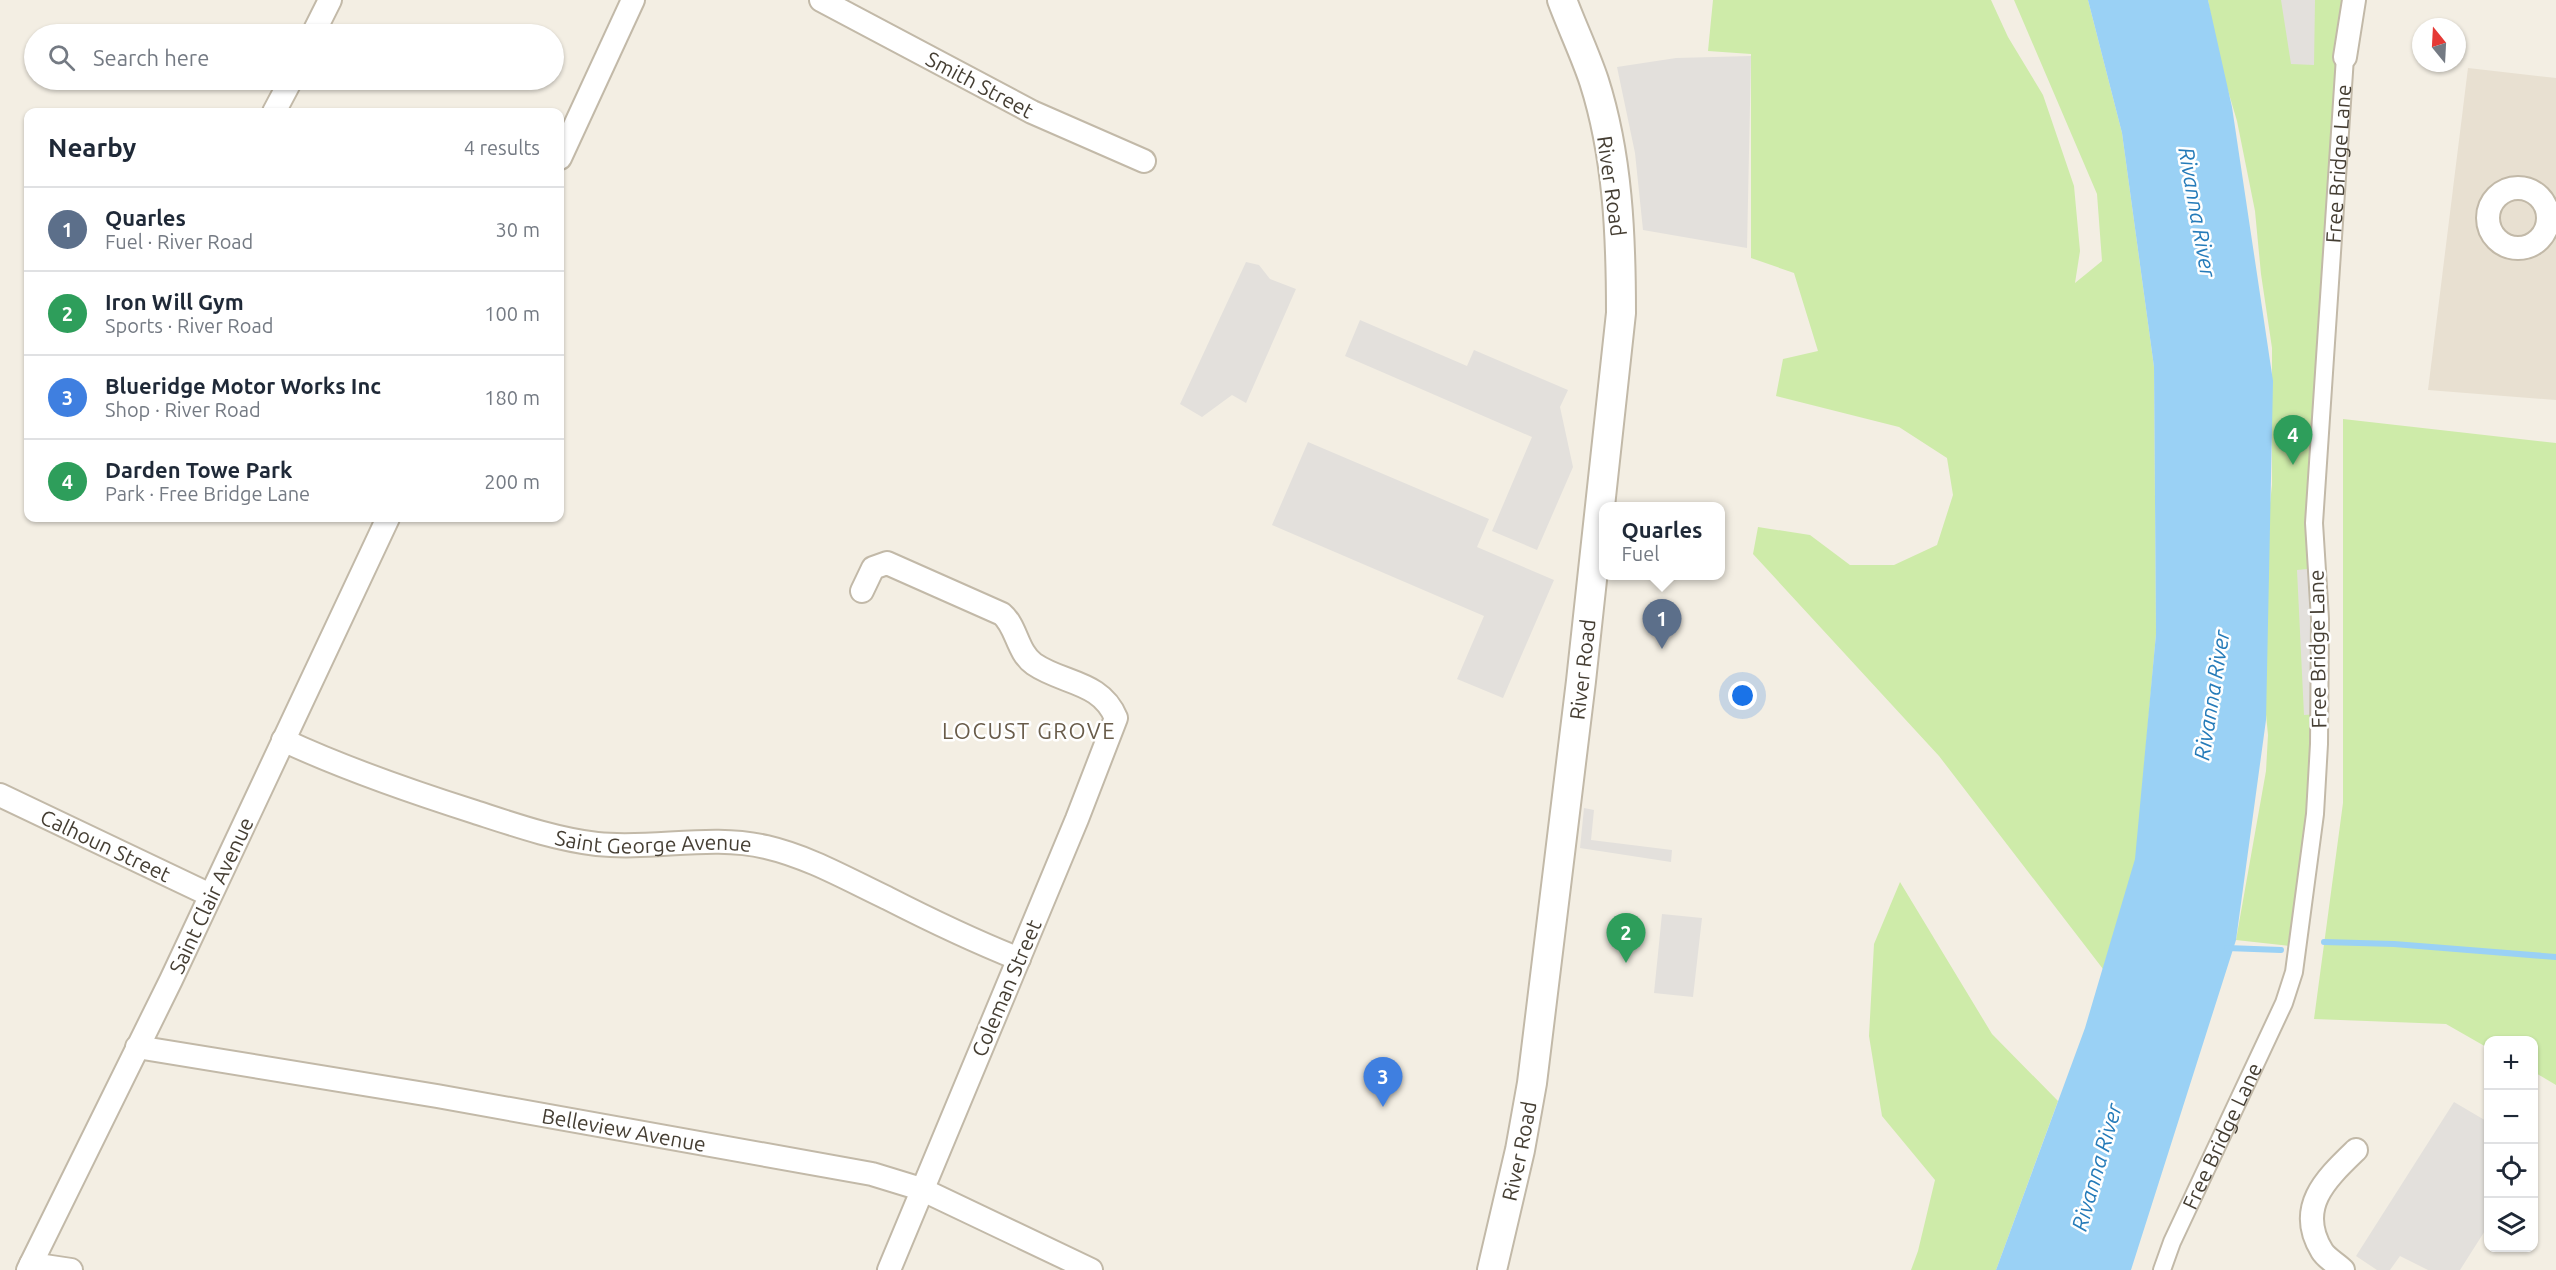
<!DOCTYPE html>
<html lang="en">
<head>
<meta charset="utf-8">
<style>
	:root { --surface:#fff; --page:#f2f2f3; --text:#1f2937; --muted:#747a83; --line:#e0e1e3; --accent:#1a73e8 }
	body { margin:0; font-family:Ubuntu,sans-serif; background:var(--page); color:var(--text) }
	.controls { position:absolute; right:18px; bottom:18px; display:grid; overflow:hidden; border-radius:12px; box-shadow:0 2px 4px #0004 }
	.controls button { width:54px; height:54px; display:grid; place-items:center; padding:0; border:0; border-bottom:2px solid var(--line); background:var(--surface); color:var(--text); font:30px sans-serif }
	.compass { position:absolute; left:2412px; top:18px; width:54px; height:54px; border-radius:50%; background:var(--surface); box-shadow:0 2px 4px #0004; rotate:342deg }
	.you { position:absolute; left:1743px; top:696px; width:21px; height:21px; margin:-15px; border:4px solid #fff; border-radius:50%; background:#1a73e8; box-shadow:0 0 0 9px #1a73e833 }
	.badge { display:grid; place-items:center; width:39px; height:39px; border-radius:50%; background:var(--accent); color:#fff; font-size:20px; font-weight:700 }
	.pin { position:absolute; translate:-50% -50px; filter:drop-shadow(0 2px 3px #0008) }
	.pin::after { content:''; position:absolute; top:32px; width:21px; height:18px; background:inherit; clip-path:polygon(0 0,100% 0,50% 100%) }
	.popup { position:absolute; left:1599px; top:502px; width:126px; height:78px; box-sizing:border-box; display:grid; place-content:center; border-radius:12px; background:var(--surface); filter:drop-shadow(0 2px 4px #0005); font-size:20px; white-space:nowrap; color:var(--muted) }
	.popup b { font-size:22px; color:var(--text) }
	.popup::after { content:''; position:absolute; left:50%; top:100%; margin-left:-12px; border:12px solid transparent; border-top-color:var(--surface) }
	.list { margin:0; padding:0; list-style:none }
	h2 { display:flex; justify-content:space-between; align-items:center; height:78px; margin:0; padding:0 24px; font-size:26px }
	h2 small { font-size:20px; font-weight:400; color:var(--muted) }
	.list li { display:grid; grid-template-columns:39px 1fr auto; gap:18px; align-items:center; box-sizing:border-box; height:84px; padding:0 24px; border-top:2px solid var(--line) }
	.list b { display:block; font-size:22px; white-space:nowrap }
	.list p { margin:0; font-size:20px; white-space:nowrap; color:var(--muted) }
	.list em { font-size:20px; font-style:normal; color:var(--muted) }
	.icon { flex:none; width:33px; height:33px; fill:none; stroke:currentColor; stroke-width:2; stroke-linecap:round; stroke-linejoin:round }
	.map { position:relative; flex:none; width:2556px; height:1270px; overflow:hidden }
	.search { position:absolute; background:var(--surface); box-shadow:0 2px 4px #0004; left:24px; top:24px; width:540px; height:66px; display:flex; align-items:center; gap:15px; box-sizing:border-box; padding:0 21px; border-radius:33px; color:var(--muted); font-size:22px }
	.panel { position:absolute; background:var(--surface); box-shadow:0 2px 4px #0004; left:24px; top:108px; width:540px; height:414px; border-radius:12px }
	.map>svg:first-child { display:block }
</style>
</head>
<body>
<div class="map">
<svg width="2556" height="1270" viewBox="0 0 2556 1270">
	<rect width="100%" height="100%" fill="#f3eee3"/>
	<path fill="#e8e0d1" d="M2468 68 2556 78V400L2428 390Z"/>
	<path fill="#ceeba9" d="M1713 0H1991L2008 37 2043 95 2074 186 2080 251 2075 283 2102 261 2097 194 2014 0H2088L2122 133 2154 367 2156 634 2136 859 2103 969 1939 756 1753 554 1758 527 1810 535 1850 565H1894L1937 545 1953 495 1947 458 1899 427 1776 396 1783 359 1818 351 1794 273 1751 258V54L1708 51Z
		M2208 0H2359L2322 396 2319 711 2299 947 2236 940 2266 771 2268 735 2264 694 2265 549 2272 485V348L2261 274 2255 211 2237 121 2218 57Z
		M2343 419 2556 443V1085L2534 1072V1040H2488V1048L2446 1024 2314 1019 2343 803Z
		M1900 882 1992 1034 2058 1101 1996 1270H1911L1918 1251 1935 1180 1882 1116 1869 1036 1874 944Z"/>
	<path fill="#e3e0dc" d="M2281 0H2315L2314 65 2291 64Z
		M1751 56 1747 248 1643 230 1635 153 1617 67 1676 58Z
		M1246 262 1259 265 1270 279 1296 289 1246 403 1232 395 1202 417 1180 404Z
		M1360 320 1467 366 1474 350 1568 390 1560 407 1573 467 1537 550 1492 531 1532 437 1345 356Z
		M1308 442 1489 519 1477 547 1554 580 1503 698 1457 679 1484 616 1272 525Z
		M2316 568 2319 714 2304 715 2297 570Z
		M1584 808 1594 810 1591 840 1672 850 1671 862 1580 848Z
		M1662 914 1702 918 1693 997 1654 993Z
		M2454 1102 2488 1122V1226L2460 1270H2428L2400 1256 2390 1270H2377L2356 1256Z"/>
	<path fill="#9ad1f5" d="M2088 0H2208L2232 107 2273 381 2266 720 2236 940 2131 1270H1996L2085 1028 2135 859 2156 634 2154 367 2122 133Z"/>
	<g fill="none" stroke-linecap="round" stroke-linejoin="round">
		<path stroke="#9ad1f5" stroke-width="6" d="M2324 942 2394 944 2556 957
			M2227 948 2281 950"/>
		<defs>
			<g id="pedestrian">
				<path id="s1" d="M2162 1270 2172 1242 2284 1003 2294 972 2315 814 2319 744 2320 619 2314 523 2345 57"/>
			</g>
			<g id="minor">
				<path id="s2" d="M821 0 1032 112 1144 161"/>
				<path d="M313 34 330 0"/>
				<path d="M2345 57 2354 0"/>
				<path d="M274 112 291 80"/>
				<path d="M560 158 633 0"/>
				<circle cx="2518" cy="218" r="30"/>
				<path d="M862 591 873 568 887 563 1002 614C1017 627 1017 652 1034 664 1063 684 1101 681 1116 718L1077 819 889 1270"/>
				<path id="s3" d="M283 740C345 769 409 791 475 812 515 825 555 839 597 844 653 850 711 834 766 847 809 857 847 879 887 898 930 920 974 941 1019 959"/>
				<path id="s4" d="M0 795 210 895"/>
				<path id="s5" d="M137 1047 437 1096 872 1174 921 1189 1091 1270"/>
				<path d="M31 1264 71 1270"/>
				<path id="s6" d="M28 1270 171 980 388 518"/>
				<path d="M2343 1270C2337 1264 2326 1258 2322 1251 2295 1207 2327 1178 2356 1150"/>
			</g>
			<g id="tertiary">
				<path id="s7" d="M1492 1270 1520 1150 1532 1083 1581 681 1621 313C1621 236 1618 156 1594 81 1585 54 1572 27 1562 0"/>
			</g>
		</defs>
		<use href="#pedestrian" stroke="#c2b9a8" stroke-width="20"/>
		<use href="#minor" stroke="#c2b9a8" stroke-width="26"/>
		<use href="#tertiary" stroke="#c2b9a8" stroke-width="32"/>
		<use href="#pedestrian" stroke="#fff" stroke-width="16"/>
		<use href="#minor" stroke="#fff" stroke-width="22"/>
		<use href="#tertiary" stroke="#fff" stroke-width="28"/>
	</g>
	<g text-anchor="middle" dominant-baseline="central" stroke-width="5" stroke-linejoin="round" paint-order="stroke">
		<g font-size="21" fill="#453e33" stroke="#fff">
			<text stroke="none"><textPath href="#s2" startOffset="180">Smith Street</textPath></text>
			<text stroke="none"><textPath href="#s1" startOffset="1137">Free Bridge Lane</textPath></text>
			<text transform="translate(1612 186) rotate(82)">River Road</text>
			<text transform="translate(2317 649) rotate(-91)">Free Bridge Lane</text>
			<text stroke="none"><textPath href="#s7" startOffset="608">River Road</textPath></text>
			<text stroke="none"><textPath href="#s3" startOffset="388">Saint George Avenue</textPath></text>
			<text stroke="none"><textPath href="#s4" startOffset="117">Calhoun Street</textPath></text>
			<text stroke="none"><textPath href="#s6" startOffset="417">Saint Clair Avenue</textPath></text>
			<text transform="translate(1006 988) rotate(-67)">Coleman Street</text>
			<text stroke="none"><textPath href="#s5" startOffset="494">Belleview Avenue</textPath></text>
			<text stroke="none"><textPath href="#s1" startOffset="147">Free Bridge Lane</textPath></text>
			<text stroke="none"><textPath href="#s7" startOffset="122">River Road</textPath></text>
		</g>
		<g font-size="22" font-style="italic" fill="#257bb9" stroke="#fff">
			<text transform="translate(2198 212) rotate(80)">Rivanna River</text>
			<text transform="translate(2211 695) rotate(-81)">Rivanna River</text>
			<text transform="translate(2096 1167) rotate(-74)">Rivanna River</text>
		</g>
		<g font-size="22" letter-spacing="1.5" fill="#695c4a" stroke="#fff">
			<text x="1029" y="730">LOCUST GROVE</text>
		</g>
	</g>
</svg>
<div class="controls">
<button>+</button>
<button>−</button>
<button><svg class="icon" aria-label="locate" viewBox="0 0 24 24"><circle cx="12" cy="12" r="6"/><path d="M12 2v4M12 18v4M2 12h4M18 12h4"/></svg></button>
<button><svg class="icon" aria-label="layers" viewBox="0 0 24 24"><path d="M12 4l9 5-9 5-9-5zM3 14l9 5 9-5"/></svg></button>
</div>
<svg class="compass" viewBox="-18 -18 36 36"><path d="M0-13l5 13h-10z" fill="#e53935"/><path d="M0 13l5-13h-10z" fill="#747a83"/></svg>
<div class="you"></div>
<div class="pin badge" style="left:1662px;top:649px;background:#5c6f8a">1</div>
<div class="popup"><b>Quarles</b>Fuel</div>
<div class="pin badge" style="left:1626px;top:963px;background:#2e9e5b">2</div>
<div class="pin badge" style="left:1383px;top:1107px;background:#3f7fe0">3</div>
<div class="pin badge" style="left:2293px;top:465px;background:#2e9e5b">4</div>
<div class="search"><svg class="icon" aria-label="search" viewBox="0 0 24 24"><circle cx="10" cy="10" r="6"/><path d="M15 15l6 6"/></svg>Search here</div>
<section class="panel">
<h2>Nearby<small>4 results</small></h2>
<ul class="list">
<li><span class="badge" style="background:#5c6f8a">1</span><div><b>Quarles</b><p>Fuel · River Road</p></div><em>30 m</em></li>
<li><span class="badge" style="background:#2e9e5b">2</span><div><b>Iron Will Gym</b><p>Sports · River Road</p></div><em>100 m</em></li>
<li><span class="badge" style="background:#3f7fe0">3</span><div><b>Blueridge Motor Works Inc</b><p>Shop · River Road</p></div><em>180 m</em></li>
<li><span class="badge" style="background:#2e9e5b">4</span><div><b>Darden Towe Park</b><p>Park · Free Bridge Lane</p></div><em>200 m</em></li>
</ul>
</section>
</div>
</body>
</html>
